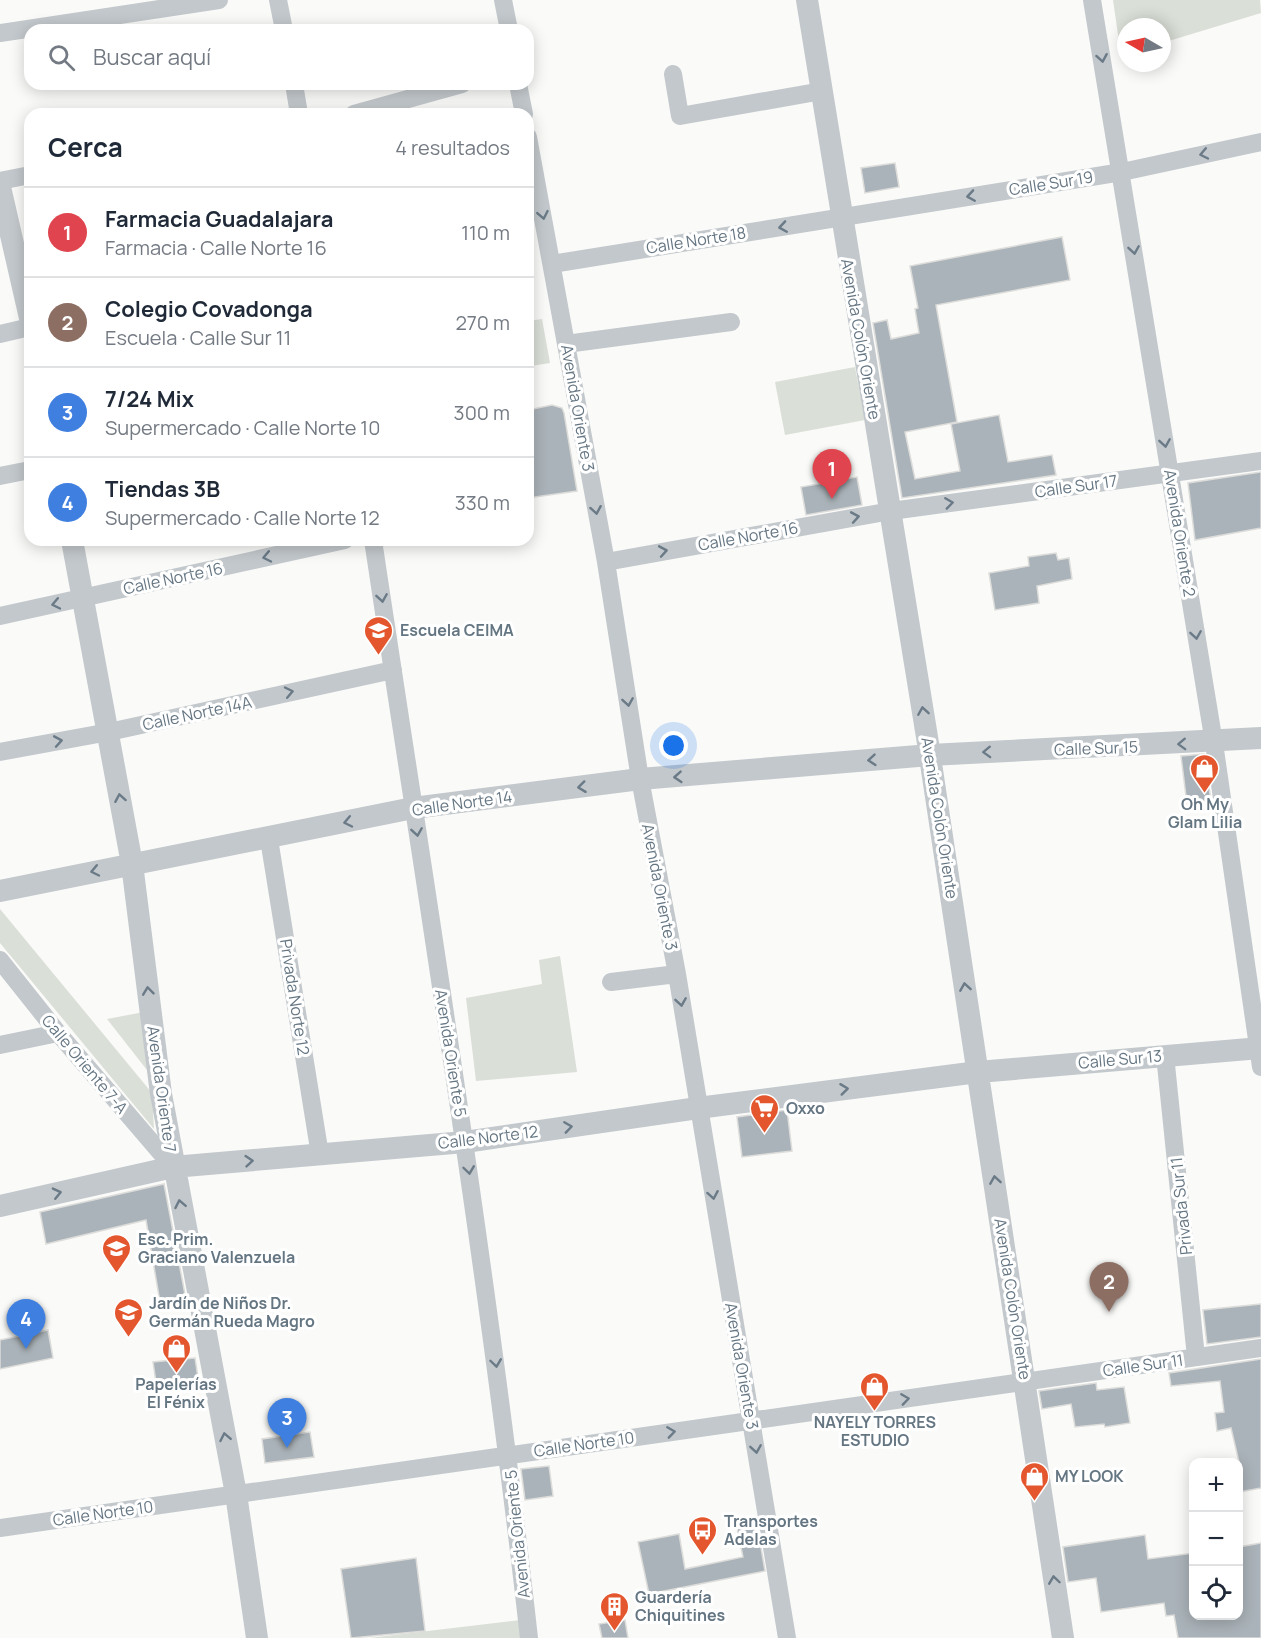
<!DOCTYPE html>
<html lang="es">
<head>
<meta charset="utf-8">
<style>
	:root { --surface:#fff; --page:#f6f6f7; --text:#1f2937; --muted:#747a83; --line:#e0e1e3; --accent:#2563eb }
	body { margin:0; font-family:Manrope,sans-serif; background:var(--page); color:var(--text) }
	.controls { position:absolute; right:18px; bottom:18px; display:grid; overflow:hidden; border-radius:12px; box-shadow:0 3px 15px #0003 }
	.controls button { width:54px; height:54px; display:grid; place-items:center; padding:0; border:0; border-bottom:2px solid var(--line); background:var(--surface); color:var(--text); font:30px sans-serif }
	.compass { position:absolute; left:1117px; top:18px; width:54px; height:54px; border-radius:50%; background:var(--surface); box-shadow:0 3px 15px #0003; rotate:279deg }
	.you { position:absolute; left:674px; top:746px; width:21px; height:21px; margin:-15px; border:4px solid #fff; border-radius:50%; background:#1a73e8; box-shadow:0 0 0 9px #1a73e833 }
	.badge { display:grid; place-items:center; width:39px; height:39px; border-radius:50%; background:var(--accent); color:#fff; font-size:20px; font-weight:700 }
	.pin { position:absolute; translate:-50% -50px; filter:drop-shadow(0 2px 3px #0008) }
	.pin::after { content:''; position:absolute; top:32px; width:21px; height:18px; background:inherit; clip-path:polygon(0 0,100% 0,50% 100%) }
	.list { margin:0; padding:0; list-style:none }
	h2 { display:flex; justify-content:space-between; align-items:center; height:78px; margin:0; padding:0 24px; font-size:26px }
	h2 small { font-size:20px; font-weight:400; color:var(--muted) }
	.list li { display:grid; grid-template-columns:39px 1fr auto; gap:18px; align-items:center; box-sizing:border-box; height:90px; padding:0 24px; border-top:2px solid var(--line) }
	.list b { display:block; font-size:22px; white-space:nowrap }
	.list p { margin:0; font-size:20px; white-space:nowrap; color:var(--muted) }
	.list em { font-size:20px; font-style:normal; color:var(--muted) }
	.icon { flex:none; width:33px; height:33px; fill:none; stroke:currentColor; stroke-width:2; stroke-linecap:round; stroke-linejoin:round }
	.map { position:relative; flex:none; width:1261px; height:1638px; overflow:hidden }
	.search { position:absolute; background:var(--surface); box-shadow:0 3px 15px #0003; left:24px; top:24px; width:510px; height:66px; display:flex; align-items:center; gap:15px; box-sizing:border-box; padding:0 21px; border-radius:18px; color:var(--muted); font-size:22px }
	.panel { position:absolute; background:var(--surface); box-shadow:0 3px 15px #0003; left:24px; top:108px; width:510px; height:438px; border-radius:18px }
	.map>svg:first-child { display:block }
</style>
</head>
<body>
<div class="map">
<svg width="1261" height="1638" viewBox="0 0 1261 1638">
	<rect width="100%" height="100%" fill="#fafaf8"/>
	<path fill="#dadfd7" d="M1113 0H1260L1261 13 1162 43V27H1126V53L1121 55Z
		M542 319 550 363 531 366 528 321Z
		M855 367 865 420 785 435 775 382Z
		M0 909 152 1093 154 1129 0 943Z
		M560 956 577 1072 476 1081 466 998 542 984 539 960Z
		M144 1012 154 1079 107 1019Z
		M521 1620 523 1638H369Z"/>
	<path fill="#aab3b9" stroke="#dcdcda" stroke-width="1.5" d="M895 163 899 187 865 193 861 168Z
		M1062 237 1070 280 936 305 957 422 905 432 915 479 960 471 951 424 999 415 1008 462 1052 455 1056 475 902 498 873 323 887 320 891 339 919 333 915 309 918 308 910 266Z
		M552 405 562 408 564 413 577 491 528 498V410Z
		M1261 472V528L1195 540 1188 483Z
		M857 477 862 505 806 515 801 487Z
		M1056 553 1058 560 1069 558 1072 579 1037 586 1039 603 995 610 989 573 1029 566 1028 557Z
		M1204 754 1211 801 1187 804 1181 756Z
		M787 1110 792 1151 742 1157 737 1117Z
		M164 1184 187 1305 161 1308 146 1220 46 1244 40 1212Z
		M1261 1304V1337L1207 1344 1203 1310Z
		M48 1330 53 1358 0 1369V1340Z
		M195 1358 199 1384 157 1389 153 1362Z
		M1261 1359V1488L1239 1492V1462L1231 1428 1217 1431 1215 1413 1224 1412 1220 1381 1171 1386 1169 1373Z
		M1096 1383 1097 1390 1124 1387 1130 1423 1105 1427 1104 1424 1075 1427 1071 1404 1042 1409 1039 1391Z
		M310 1432 314 1457 265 1463 262 1439Z
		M549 1466 553 1496 525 1500 521 1469Z
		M756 1519 765 1571 649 1594 638 1542 679 1534 685 1569 743 1557 736 1523Z
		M1145 1535 1148 1559 1194 1553V1616H1239V1547L1261 1543V1638H1178L1174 1615 1166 1616 1164 1603 1101 1612 1096 1578 1068 1582 1063 1547Z
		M416 1558 425 1631 351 1638 341 1569Z
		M625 1620 628 1638H602L599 1624Z"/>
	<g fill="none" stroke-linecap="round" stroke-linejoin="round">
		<path stroke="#c3c8cc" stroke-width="18" d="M278 0 284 30
			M503 0 509 30
			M1092 0 1214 743 1261 1067
			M0 33 219 0
			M673 74 680 116 822 91
			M294 84 299 114
			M518 84 524 114
			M354 114 462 84
			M528 137 606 562 640 779 677 974 787 1638
			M0 181 30 175
			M552 264 1122 172 1261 142
			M0 334 30 327
			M566 344 731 322
			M0 476 30 470
			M373 540C428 906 488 1271 529 1638
			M606 562 891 511 1261 461
			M0 616 345 540
			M0 752 109 732 393 670
			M269 839 320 1155
			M0 960 58 1033 173 1167
			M611 982 677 974
			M0 1045 58 1033
			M1165 1055 1196 1357
			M0 1528 1261 1348"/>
		<path stroke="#c3c8cc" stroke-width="22" d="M807 0 927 737 1063 1638
			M0 187 30 318
			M72 540 132 864 161 1094 236 1494 257 1638
			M0 891 413 808 640 779 930 755 1261 738
			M0 1206 173 1167 465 1142 698 1108 978 1072 1261 1048"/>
	</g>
	<defs><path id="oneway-chevron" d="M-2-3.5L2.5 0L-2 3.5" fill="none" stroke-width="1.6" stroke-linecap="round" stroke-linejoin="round" transform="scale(1.5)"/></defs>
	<g stroke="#6a7a87">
		<use href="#oneway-chevron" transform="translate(1102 58) rotate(80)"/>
		<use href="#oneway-chevron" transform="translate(1204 154) rotate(168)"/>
		<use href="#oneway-chevron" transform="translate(971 196) rotate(171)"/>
		<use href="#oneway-chevron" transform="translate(543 215) rotate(79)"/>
		<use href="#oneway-chevron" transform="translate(783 227) rotate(171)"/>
		<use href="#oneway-chevron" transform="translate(1134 250) rotate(81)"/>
		<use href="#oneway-chevron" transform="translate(1165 443) rotate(81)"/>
		<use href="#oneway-chevron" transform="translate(949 503) rotate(-8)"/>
		<use href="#oneway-chevron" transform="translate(596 510) rotate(80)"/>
		<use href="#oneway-chevron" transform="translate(855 517) rotate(-10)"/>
		<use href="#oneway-chevron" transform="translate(663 551) rotate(-10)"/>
		<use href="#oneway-chevron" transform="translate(267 557) rotate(168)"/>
		<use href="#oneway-chevron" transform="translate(382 598) rotate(81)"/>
		<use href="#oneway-chevron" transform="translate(56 604) rotate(168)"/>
		<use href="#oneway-chevron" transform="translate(1196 635) rotate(81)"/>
		<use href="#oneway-chevron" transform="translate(289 692) rotate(-12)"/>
		<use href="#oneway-chevron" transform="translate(628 702) rotate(81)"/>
		<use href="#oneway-chevron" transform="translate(923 711) rotate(-99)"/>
		<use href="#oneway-chevron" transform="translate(58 741) rotate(-10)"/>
		<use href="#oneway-chevron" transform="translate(1182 744) rotate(178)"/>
		<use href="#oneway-chevron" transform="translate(987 752) rotate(178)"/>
		<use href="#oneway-chevron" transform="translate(872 760) rotate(175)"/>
		<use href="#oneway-chevron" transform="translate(678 777) rotate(176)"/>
		<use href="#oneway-chevron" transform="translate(582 787) rotate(173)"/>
		<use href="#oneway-chevron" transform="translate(120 798) rotate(-100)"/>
		<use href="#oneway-chevron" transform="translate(348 822) rotate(168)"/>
		<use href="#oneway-chevron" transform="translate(417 832) rotate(81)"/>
		<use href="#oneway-chevron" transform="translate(95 871) rotate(168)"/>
		<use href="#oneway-chevron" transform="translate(965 987) rotate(-99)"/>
		<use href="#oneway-chevron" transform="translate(148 991) rotate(-97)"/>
		<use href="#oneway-chevron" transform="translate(681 1002) rotate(81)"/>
		<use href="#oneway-chevron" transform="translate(844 1089) rotate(-7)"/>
		<use href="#oneway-chevron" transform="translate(568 1127) rotate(-8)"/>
		<use href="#oneway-chevron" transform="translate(249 1161) rotate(-5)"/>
		<use href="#oneway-chevron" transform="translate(469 1170) rotate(82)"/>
		<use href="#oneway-chevron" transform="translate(995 1180) rotate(-99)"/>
		<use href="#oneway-chevron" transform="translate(57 1193) rotate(-13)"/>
		<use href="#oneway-chevron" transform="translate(713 1195) rotate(80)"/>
		<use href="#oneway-chevron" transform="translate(180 1204) rotate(-101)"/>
		<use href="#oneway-chevron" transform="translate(496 1363) rotate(82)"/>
		<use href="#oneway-chevron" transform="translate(905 1399) rotate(-8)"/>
		<use href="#oneway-chevron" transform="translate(671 1432) rotate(-8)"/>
		<use href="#oneway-chevron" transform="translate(225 1437) rotate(-101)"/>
		<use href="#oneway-chevron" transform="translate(756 1449) rotate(81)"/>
		<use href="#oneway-chevron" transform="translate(1054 1580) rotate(-98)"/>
	</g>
	<defs>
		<symbol id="school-pin" viewBox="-11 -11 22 30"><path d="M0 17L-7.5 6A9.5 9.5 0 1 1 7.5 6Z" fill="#e4572e" stroke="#fff"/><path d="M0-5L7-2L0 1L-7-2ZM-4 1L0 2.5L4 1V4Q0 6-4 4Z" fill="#fff"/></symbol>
		<symbol id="shop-pin" viewBox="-11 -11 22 30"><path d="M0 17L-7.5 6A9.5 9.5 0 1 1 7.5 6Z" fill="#e4572e" stroke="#fff"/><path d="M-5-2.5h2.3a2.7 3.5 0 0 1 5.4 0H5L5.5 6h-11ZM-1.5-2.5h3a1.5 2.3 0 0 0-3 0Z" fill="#fff"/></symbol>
		<symbol id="supermarket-pin" viewBox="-11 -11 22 30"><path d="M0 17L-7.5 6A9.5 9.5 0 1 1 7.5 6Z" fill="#e4572e" stroke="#fff"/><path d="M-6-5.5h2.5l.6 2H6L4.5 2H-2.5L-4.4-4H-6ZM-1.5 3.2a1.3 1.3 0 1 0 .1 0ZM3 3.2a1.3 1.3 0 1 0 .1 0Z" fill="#fff"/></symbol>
		<symbol id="bus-pin" viewBox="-11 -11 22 30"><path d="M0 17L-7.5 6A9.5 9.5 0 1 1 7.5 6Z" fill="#e4572e" stroke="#fff"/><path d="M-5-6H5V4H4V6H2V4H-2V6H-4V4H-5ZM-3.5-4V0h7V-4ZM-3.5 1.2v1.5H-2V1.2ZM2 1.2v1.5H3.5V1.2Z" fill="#fff"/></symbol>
		<symbol id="building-pin" viewBox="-11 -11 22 30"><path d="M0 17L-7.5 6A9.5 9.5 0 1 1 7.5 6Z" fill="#e4572e" stroke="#fff"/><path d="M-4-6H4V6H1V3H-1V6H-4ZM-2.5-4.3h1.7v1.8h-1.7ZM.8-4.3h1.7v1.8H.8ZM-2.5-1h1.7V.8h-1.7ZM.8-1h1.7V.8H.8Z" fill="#fff"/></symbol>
	</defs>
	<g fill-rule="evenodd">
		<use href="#school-pin" x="362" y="614" width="33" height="45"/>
		<use href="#shop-pin" x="1188" y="752" width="33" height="45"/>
		<use href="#supermarket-pin" x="748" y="1092" width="33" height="45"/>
		<use href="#school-pin" x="100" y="1232" width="33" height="45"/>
		<use href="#school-pin" x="112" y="1296" width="33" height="45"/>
		<use href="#shop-pin" x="160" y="1332" width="33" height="45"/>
		<use href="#shop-pin" x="858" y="1370" width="33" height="45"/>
		<use href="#shop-pin" x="1018" y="1460" width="33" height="45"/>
		<use href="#bus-pin" x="686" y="1514" width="33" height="45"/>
		<use href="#building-pin" x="598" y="1590" width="33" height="45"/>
	</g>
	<g text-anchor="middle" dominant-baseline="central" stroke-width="6" stroke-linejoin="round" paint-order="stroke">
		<g font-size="16" fill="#657683" stroke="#fff">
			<text transform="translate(1051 183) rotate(-9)">Calle Sur 19</text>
			<text transform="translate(696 240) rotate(-9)">Calle Norte 18</text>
			<text transform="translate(861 339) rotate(80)">Avenida Colón Oriente</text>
			<text transform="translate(578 408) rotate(80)">Avenida Oriente 3</text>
			<text transform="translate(1076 486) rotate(-8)">Calle Sur 17</text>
			<text transform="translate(1180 533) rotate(81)">Avenida Oriente 2</text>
			<text transform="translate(748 536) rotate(-10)">Calle Norte 16</text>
			<text transform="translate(173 578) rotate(-12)">Calle Norte 16</text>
			<text transform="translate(197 713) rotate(-12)">Calle Norte 14A</text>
			<text transform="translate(1096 748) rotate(-2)">Calle Sur 15</text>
			<text transform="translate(462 803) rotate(-8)">Calle Norte 14</text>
			<text transform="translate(940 818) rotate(81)">Avenida Colón Oriente</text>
			<text transform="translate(660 887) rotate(79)">Avenida Oriente 3</text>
			<text transform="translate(295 997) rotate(81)">Privada Norte 12</text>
			<text transform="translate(451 1053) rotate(81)">Avenida Oriente 5</text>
			<text transform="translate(1120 1059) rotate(-5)">Calle Sur 13</text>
			<text transform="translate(85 1064) rotate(50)">Calle Oriente 7-A</text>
			<text transform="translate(162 1089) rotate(82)">Avenida Oriente 7</text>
			<text transform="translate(488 1137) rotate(-7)">Calle Norte 12</text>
			<text transform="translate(1181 1206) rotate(-96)">Privada Sur 11</text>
			<text transform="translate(1013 1299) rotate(81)">Avenida Colón Oriente</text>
			<text transform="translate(1143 1365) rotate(-8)">Calle Sur 11</text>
			<text transform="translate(742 1366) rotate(80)">Avenida Oriente 3</text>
			<text transform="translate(584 1444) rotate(-8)">Calle Norte 10</text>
			<text transform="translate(103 1513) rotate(-8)">Calle Norte 10</text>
			<text transform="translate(517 1534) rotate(-96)">Avenida Oriente 5</text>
		</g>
		<g font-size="16" font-weight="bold" fill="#657683" stroke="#fff" text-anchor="start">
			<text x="400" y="630">Escuela CEIMA</text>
			<text x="1205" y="804" text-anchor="middle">Oh My<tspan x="1205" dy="18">Glam Lilia</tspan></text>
			<text x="786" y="1108">Oxxo</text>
			<text x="138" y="1239">Esc. Prim.<tspan x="138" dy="18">Graciano Valenzuela</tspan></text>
			<text x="149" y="1303">Jardín de Niños Dr.<tspan x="149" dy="18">Germán Rueda Magro</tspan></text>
			<text x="176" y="1384" text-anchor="middle">Papelerías<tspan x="176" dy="18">El Fénix</tspan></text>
			<text x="875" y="1422" text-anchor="middle">NAYELY TORRES<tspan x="875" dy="18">ESTUDIO</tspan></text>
			<text x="1055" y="1476">MY LOOK</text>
			<text x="724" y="1521">Transportes<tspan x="724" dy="18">Adelas</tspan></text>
			<text x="635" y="1597">Guardería<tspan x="635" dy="18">Chiquitines</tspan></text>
		</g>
	</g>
</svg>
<div class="controls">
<button>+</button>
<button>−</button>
<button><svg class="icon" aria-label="locate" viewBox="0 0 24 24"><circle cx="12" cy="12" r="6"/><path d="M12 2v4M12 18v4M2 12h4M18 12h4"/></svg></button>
</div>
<svg class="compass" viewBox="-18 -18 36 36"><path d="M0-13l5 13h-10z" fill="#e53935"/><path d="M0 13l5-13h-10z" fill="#747a83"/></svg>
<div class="you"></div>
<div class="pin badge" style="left:832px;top:499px;background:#e0444e">1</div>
<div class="pin badge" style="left:1109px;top:1312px;background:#8d6e63">2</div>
<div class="pin badge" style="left:287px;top:1448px;background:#3f7fe0">3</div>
<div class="pin badge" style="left:26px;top:1349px;background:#3f7fe0">4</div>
<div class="search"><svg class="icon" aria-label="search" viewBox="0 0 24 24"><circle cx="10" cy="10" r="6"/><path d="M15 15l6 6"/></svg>Buscar aquí</div>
<section class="panel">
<h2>Cerca<small>4 resultados</small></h2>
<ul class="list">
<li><span class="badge" style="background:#e0444e">1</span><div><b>Farmacia Guadalajara</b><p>Farmacia · Calle Norte 16</p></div><em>110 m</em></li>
<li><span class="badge" style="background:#8d6e63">2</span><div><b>Colegio Covadonga</b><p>Escuela · Calle Sur 11</p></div><em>270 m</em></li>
<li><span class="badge" style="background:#3f7fe0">3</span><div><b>7/24 Mix</b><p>Supermercado · Calle Norte 10</p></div><em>300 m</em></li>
<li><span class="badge" style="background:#3f7fe0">4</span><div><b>Tiendas 3B</b><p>Supermercado · Calle Norte 12</p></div><em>330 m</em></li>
</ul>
</section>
</div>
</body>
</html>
